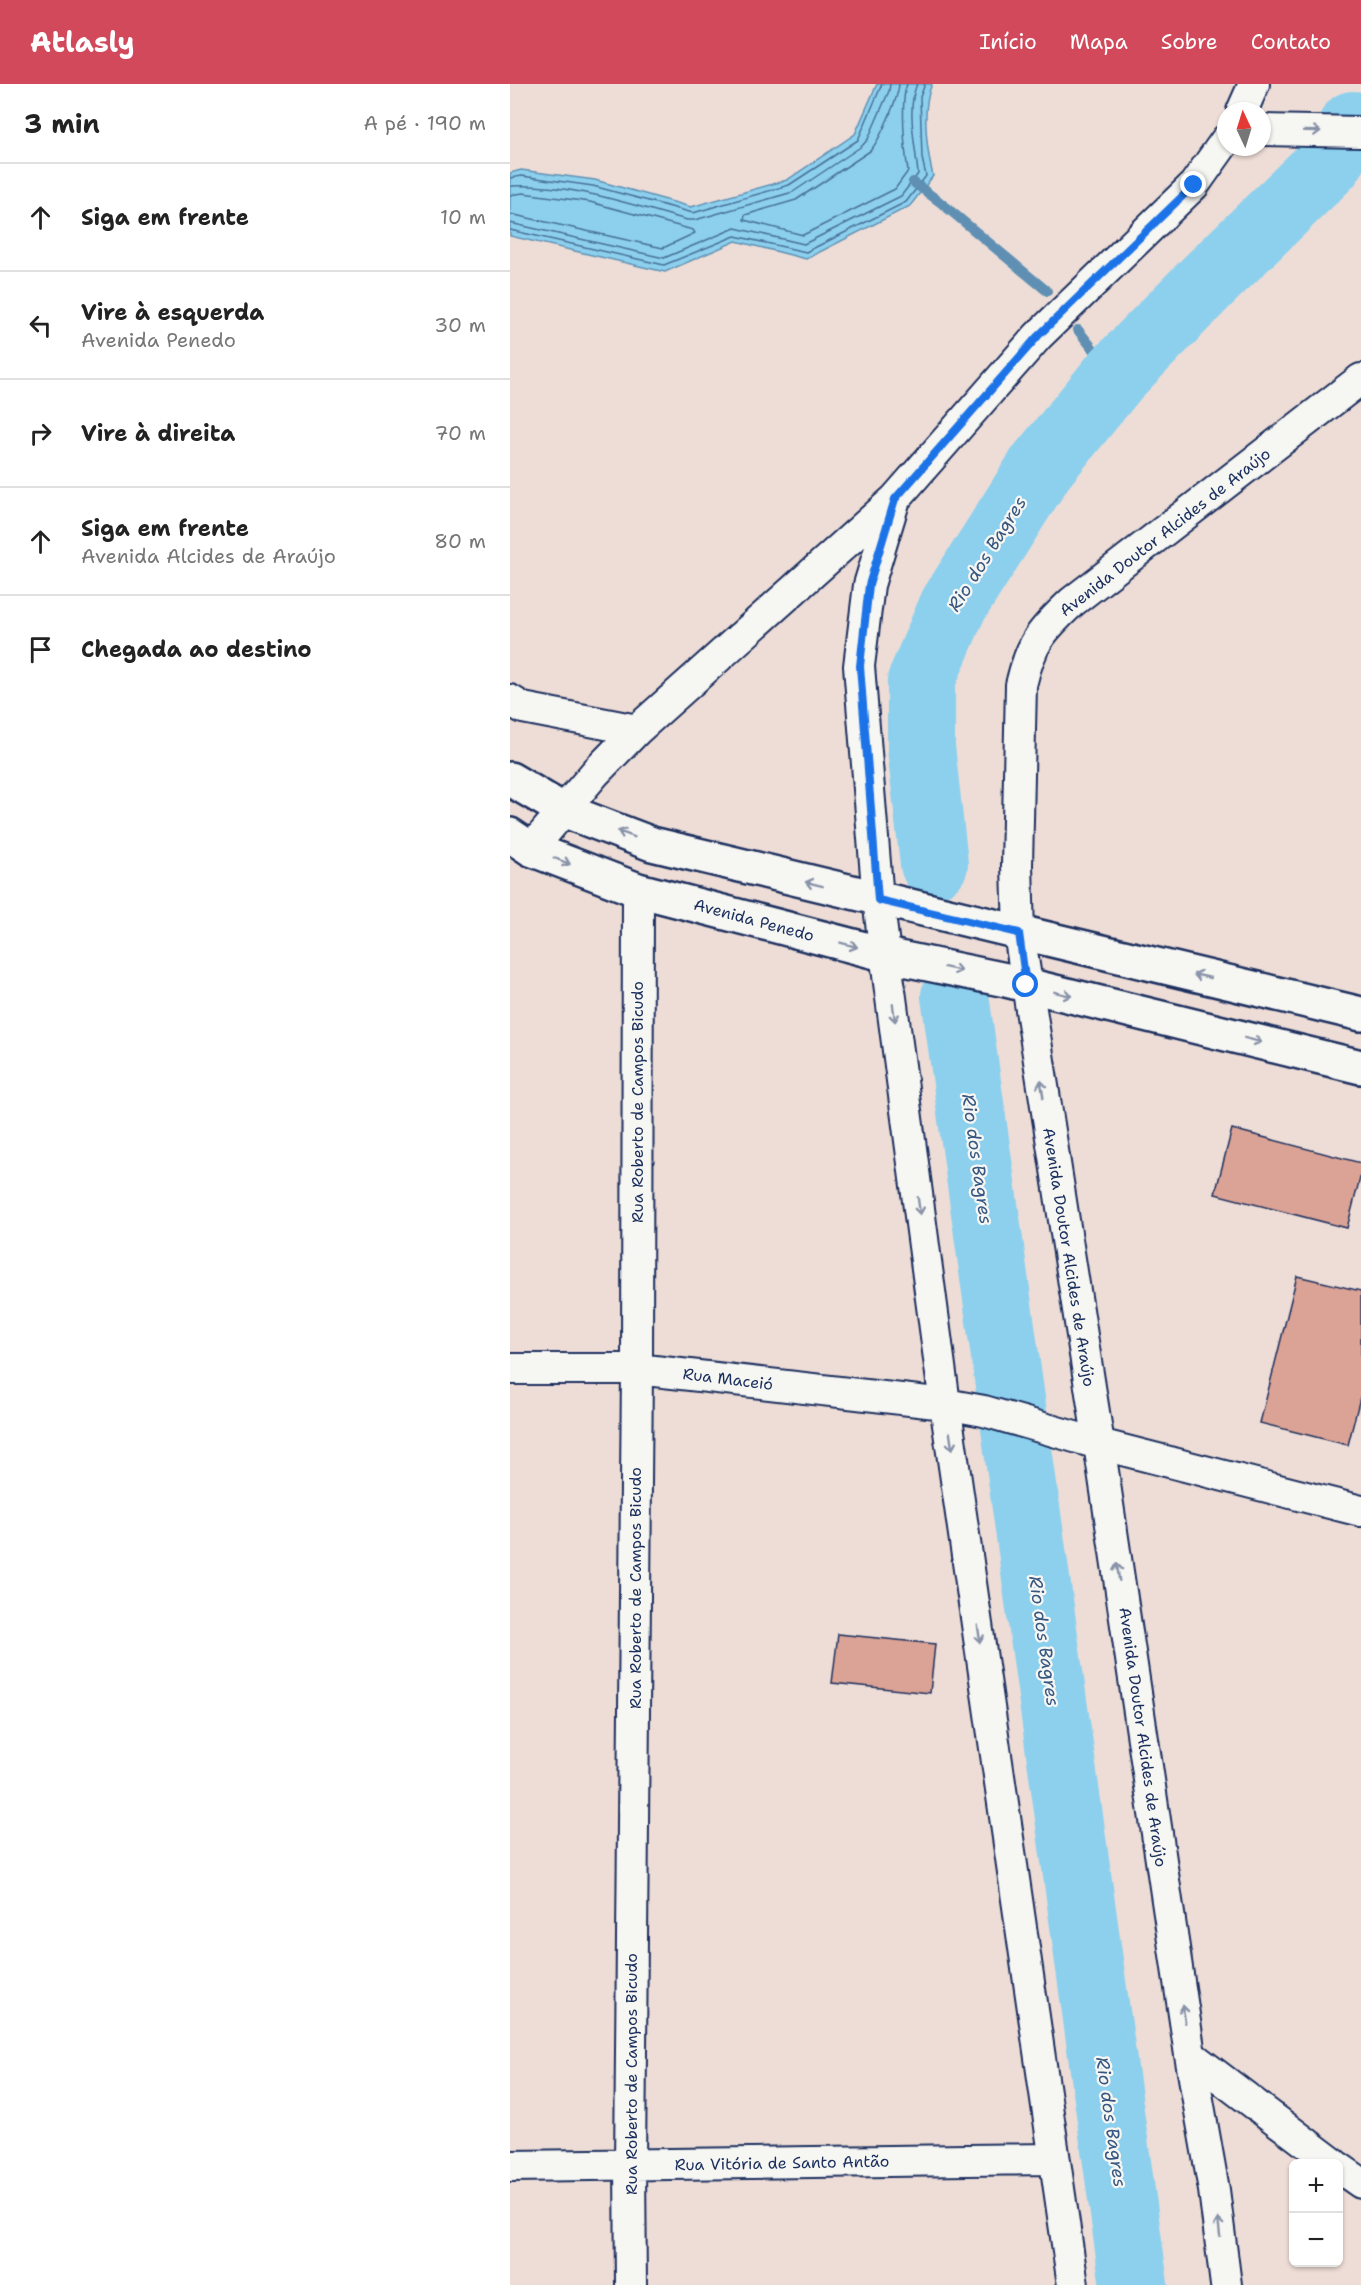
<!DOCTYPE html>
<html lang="pt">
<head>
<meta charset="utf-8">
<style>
	:root { --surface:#fff; --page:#f2f2f2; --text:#222; --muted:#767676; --line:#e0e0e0; --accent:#d1495b }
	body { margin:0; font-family:"Shantell Sans",sans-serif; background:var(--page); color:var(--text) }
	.controls { position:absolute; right:18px; bottom:18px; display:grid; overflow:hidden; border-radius:9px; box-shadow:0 2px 4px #0004 }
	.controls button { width:54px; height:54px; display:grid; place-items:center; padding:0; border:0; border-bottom:2px solid var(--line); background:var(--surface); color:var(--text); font:30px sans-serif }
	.compass { position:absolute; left:707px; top:18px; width:54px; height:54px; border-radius:50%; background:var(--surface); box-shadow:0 2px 4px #0004; rotate:356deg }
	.stop { position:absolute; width:18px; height:18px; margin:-14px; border:4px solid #1a73e8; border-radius:50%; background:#fff }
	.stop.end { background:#1a73e8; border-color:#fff; box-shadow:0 2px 6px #0008 }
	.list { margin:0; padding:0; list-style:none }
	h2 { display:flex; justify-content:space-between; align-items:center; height:78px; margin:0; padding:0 24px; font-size:26px }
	h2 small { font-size:20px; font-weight:400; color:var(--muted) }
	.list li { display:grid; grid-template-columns:39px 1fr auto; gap:18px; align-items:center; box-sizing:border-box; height:108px; padding:0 24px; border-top:2px solid var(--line) }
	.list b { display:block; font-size:22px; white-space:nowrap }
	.list p { margin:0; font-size:20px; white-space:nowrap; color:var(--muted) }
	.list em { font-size:20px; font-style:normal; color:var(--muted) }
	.icon { flex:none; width:33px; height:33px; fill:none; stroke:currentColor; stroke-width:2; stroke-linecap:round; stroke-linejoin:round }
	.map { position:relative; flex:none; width:851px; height:2201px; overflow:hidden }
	header { display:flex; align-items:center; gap:36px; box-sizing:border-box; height:84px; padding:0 30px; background:var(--accent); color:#fff }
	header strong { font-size:28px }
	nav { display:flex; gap:33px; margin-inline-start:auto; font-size:21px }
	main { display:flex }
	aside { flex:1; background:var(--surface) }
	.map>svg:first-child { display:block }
</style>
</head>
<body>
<header>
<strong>Atlasly</strong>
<nav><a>Início</a><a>Mapa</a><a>Sobre</a><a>Contato</a></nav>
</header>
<main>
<aside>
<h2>3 min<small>A pé · 190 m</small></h2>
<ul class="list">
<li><svg class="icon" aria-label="ahead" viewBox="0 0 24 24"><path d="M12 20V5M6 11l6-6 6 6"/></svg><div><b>Siga em frente</b></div><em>10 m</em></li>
<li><svg class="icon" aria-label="left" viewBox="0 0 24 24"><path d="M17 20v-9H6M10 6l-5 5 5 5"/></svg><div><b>Vire à esquerda</b><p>Avenida Penedo</p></div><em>30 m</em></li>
<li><svg class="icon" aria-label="right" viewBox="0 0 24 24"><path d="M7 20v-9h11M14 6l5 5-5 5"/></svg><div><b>Vire à direita</b></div><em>70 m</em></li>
<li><svg class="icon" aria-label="ahead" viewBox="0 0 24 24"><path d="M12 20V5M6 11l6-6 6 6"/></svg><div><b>Siga em frente</b><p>Avenida Alcides de Araújo</p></div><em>80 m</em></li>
<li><svg class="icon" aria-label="arrive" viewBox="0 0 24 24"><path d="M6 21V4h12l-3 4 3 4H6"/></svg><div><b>Chegada ao destino</b></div></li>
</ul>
</aside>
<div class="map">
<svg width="851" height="2201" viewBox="0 0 851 2201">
	<rect width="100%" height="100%" fill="#eeddd6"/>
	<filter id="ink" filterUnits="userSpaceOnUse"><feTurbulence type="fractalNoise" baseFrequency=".0167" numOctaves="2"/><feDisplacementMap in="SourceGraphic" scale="12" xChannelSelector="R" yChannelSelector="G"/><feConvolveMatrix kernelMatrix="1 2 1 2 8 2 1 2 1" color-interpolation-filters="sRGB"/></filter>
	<g filter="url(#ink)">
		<path fill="#8cd0ee" stroke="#5f90b4" stroke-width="1.5" d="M367 0H422C411 24 417 67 423 92L400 122 296 175 226 157 155 188 0 152V89L11 86 85 96 181 123 277 96 345 50Z"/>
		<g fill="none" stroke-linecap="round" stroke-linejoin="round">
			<path stroke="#486f98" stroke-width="1.5" d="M389 0C388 15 370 56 360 67L286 116 235 131 234 136 293 151 385 105 398 87C395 68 390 17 397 0
				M0 94 12 92 83 102 183 129 279 101 348 56 372 0
				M0 102C60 99 119 120 177 136H185L283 108 352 62 358 55 379 7 380 0
				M0 111 13 109 80 118 183 146 185 149 153 164 0 130
				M0 139 154 174 225 144 294 160 391 112 408 90C406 64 396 24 407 0
				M0 146 154 181 225 152 296 168 396 118 416 92 412 74 410 13 415 0"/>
			<path stroke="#5f90b4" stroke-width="10" d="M818 80 851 82
				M403 98 430 118 537 207
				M568 246 605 292"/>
			<path stroke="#8cd0ee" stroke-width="68" d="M424 780 411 663V597L443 522 531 383 605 292 697 198 818 80 843 41
				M445 912 624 2201"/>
		</g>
		<path fill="#dba395" stroke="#1b2f5e" stroke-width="1.5" d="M722 1045 851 1079V1090L837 1144 705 1110Z
			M787 1192 851 1207V1310L838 1361 750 1339Z
			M328 1550 425 1560 420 1609 322 1599Z"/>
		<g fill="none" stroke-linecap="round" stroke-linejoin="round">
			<defs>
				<path id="minor" d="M732 27 744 0
					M752 46 851 48
					M385 415 359 501 349 582 368 816 435 1320 563 2201
					M0 616 13 624 127 646
					M21 765 85 689 127 646 385 415 528 252 684 101 716 56
					M0 1285H127L435 1320 474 1327 589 1360 851 1427
					M680 1971 824 2080
					M0 2082 544 2075
					M828 2083 851 2099
					M121 2201 120 2081 127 1285 128 806
					M716 2201 704 2106 680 1971 589 1360 509 849 507 781 511 601C521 558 531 547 562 518L851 295"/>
				<path id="tertiary" d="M0 695 53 726 142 760 851 930
					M0 751 21 765 128 806 389 874 496 896 851 983"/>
			</defs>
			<use href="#minor" stroke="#1b2f5e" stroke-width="34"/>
			<use href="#tertiary" stroke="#1b2f5e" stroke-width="38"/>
			<use href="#minor" stroke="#f6f6f2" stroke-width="30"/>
			<use href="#tertiary" stroke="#f6f6f2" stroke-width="33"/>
		</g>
		<defs><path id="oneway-shaft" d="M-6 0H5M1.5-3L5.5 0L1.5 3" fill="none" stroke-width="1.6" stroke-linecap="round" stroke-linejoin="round" transform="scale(1.5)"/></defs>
		<g stroke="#8892a8">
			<use href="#oneway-shaft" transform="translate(802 47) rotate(1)"/>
			<use href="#oneway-shaft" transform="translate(116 750) rotate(-159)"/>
			<use href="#oneway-shaft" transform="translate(52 777) rotate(22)"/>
			<use href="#oneway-shaft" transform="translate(304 800) rotate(-166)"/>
			<use href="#oneway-shaft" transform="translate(339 861) rotate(15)"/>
			<use href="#oneway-shaft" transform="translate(443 885) rotate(12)"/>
			<use href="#oneway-shaft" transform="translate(692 892) rotate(-167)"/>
			<use href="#oneway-shaft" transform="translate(553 910) rotate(14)"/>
			<use href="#oneway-shaft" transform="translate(384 929) rotate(82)"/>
			<use href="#oneway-shaft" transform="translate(743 956) rotate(14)"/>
			<use href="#oneway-shaft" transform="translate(532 1005) rotate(-99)"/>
			<use href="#oneway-shaft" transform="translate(409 1122) rotate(82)"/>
			<use href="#oneway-shaft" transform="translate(441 1357) rotate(82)"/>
			<use href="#oneway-shaft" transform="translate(608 1488) rotate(-98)"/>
			<use href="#oneway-shaft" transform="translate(469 1550) rotate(82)"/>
			<use href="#oneway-shaft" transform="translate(674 1930) rotate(-98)"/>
			<use href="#oneway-shaft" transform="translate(709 2143) rotate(-97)"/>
		</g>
	</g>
	<g fill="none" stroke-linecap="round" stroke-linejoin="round" filter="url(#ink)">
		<path stroke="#1a73e8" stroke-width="8" d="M516 901 509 849 368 816 350 582 359 501 385 415 528 252 684 101"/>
	</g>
	<g text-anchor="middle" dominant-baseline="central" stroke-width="4.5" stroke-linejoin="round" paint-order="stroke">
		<g font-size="16" fill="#1b2f5e" stroke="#f6f6f2">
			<text transform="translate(655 448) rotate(-38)">Avenida Doutor Alcides de Araújo</text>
			<text transform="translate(244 836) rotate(15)">Avenida Penedo</text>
			<text transform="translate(127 1018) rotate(-90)">Rua Roberto de Campos Bicudo</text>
			<text transform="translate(559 1173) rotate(81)">Avenida Doutor Alcides de Araújo</text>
			<text transform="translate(218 1295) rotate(7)">Rua Maceió</text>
			<text transform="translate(125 1504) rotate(-90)">Rua Roberto de Campos Bicudo</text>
			<text transform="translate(633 1653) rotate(82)">Avenida Doutor Alcides de Araújo</text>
			<text transform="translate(121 1990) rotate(-90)">Rua Roberto de Campos Bicudo</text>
			<text transform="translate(272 2079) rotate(-1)">Rua Vitória de Santo Antão</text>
		</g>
		<g font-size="18" font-style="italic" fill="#375782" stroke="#f6f6f2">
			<text transform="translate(477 470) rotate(-58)">Rio dos Bagres</text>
			<text transform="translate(467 1075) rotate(82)">Rio dos Bagres</text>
			<text transform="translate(534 1557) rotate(82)">Rio dos Bagres</text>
			<text transform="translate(601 2038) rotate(82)">Rio dos Bagres</text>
		</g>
	</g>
</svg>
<div class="controls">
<button>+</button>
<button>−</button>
</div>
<svg class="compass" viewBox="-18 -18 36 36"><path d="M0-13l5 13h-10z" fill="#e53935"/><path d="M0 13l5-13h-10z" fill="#767676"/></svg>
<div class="stop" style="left:516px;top:901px"></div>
<div class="stop end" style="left:684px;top:101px"></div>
</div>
</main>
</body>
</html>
